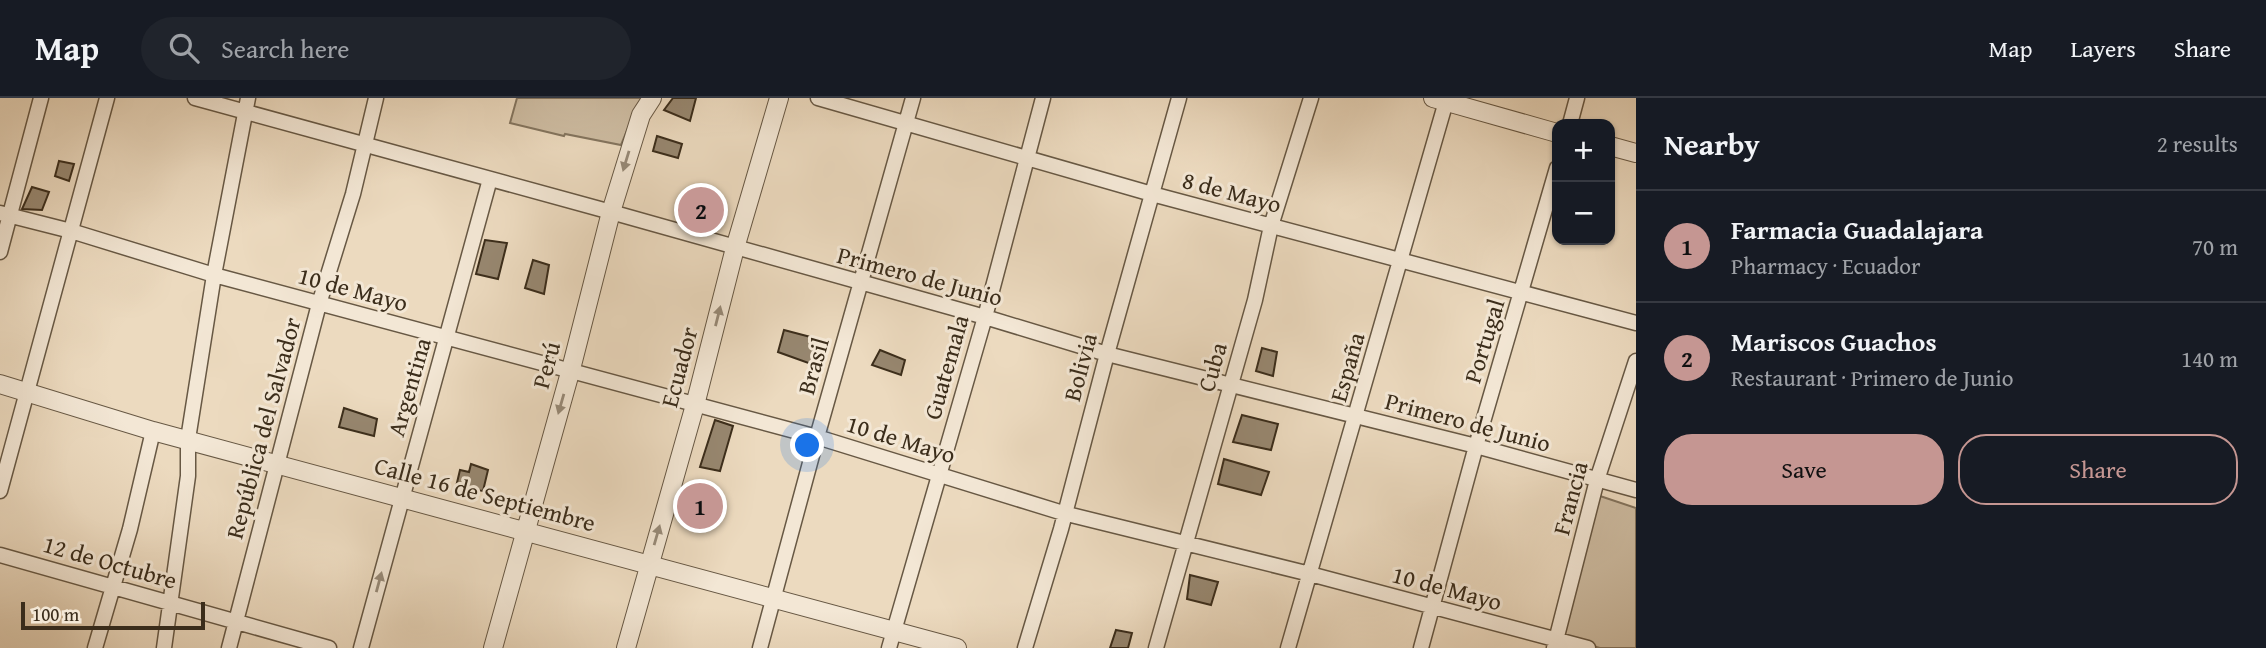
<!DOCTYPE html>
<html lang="en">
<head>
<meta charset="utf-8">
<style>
	:root { --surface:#171b24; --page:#20242c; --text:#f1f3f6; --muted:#9ea1a6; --line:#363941; --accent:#c59692 }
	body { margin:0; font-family:"Gentium Book Plus",serif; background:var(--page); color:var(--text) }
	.controls { position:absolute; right:21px; top:21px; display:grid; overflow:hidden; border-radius:14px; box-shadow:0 2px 5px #0004 }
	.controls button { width:63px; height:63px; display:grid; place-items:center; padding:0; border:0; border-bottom:2px solid var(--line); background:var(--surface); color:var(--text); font:35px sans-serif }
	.scale { position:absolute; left:21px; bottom:18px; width:184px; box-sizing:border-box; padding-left:7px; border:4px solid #3b2d1b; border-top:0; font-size:19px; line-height:24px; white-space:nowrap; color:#3b2d1b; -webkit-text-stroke:5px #f3e7d5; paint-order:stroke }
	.you { position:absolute; left:808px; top:348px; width:24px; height:24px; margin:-18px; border:5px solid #fff; border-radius:50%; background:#1a73e8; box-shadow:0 0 0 10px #1a73e833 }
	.badge { display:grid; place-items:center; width:46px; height:46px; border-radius:50%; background:var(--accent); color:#111; font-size:23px; font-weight:700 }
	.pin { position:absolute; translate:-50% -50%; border:4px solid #fff; box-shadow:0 2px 7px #0006 }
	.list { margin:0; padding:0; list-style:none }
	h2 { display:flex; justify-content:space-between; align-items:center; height:91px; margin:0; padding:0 28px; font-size:30px }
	h2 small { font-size:23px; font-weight:400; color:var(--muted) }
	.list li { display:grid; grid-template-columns:46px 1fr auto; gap:21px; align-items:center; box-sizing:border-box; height:112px; padding:0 28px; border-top:2px solid var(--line) }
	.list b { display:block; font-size:26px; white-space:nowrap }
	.list p { margin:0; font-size:23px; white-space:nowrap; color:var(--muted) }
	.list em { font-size:23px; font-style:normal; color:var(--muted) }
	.actions { display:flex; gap:14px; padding:21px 28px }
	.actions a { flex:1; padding:16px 0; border:2px solid var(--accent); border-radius:28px; text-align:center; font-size:24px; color:var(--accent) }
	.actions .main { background:var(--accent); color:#111 }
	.icon { flex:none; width:38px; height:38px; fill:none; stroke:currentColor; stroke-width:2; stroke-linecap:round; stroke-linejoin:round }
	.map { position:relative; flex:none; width:1636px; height:550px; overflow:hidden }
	header { display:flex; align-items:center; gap:42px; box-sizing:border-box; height:98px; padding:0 35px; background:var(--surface); border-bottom:2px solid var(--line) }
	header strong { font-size:33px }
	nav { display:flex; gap:38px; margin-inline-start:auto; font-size:24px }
	.search { width:490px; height:63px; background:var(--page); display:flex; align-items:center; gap:18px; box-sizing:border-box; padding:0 24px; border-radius:38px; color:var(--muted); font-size:26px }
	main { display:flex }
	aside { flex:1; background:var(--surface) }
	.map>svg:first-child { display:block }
</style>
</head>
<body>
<header>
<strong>Map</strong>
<div class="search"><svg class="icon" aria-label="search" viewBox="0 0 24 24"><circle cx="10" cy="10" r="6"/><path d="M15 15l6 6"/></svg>Search here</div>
<nav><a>Map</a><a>Layers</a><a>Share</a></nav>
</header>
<main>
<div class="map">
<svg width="1636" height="550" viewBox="0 0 1636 550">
	<rect width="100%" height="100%" fill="#ecdabf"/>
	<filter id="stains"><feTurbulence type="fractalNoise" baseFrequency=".00286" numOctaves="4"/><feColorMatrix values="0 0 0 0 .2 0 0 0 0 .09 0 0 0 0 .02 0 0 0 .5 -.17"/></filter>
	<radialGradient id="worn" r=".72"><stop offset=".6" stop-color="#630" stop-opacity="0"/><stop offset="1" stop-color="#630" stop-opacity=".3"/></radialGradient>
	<path fill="#cebda3" stroke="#84755f" stroke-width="2" d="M517 0H644L636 11 621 47 565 36 564 38 510 25Z
		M1600 398 1636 410V550H1600L1563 540Z"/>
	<path fill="#978770" stroke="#3b2d1b" stroke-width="2" d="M673 0H696L690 23 664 12Z
		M657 38 682 46 678 60 653 53Z
		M59 63 74 66 69 83 55 78Z
		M32 89 49 94 42 112 22 111Z
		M485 142 507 145 498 181 476 176Z
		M533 162 549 167 544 196 525 190Z
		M784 232 822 242 814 267 778 254Z
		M1262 250 1277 254 1273 278 1256 273Z
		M880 252 905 262 901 277 872 267Z
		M344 310 377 321 374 338 339 329Z
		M1242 317 1278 326 1271 352 1233 344Z
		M715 322 733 328 720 373 700 369Z
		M1224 361 1269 374 1261 397 1218 386Z
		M471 366 488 372 483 393 456 389 460 372 469 374Z
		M1190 477 1218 484 1211 507 1187 501Z
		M1116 532 1132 535 1128 550H1110Z"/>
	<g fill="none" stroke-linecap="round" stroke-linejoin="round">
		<defs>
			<path id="minor" d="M195 0 611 114 985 219 1107 256 1476 348 1636 392
				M818 0 1152 96 1636 225
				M1570 26 1577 0
				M0 115 71 133 214 177 817 339 1063 415 1310 476 1588 550
				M0 154 41 0
				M0 393 107 0
				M0 457 329 550
				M95 550 130 431 153 333
				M164 550 188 378V341L214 177 248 0
				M229 550 319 206 353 96 376 0
				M361 550 490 81
				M760 550 817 339 913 0
				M889 550 985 219 1043 0
				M1025 550 1061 431 1107 256 1179 0
				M1156 550 1255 202 1271 128 1311 0
				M1288 550 1447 0
				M1421 550 1476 348 1557 70
				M1554 550 1597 382 1636 263"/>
			<path id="tertiary" d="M1433 0 1557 35
				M1610 48 1636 55
				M0 286 153 333 957 550
				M493 550 571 271 611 114 641 17 652 0
				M626 550 695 307 735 150 779 0"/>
		</defs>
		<use href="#minor" stroke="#675844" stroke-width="17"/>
		<use href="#tertiary" stroke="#675844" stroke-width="20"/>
		<use href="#minor" stroke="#f3e7d5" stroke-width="14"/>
		<use href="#tertiary" stroke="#f3e7d5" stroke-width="18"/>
	</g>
	<defs><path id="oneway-solid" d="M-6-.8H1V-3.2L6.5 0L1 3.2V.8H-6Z" transform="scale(1.75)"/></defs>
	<g fill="#978a78">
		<use href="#oneway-solid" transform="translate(626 63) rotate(107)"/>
		<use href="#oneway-solid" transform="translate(718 218) rotate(-76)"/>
		<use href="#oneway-solid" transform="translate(561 306) rotate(106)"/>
		<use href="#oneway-solid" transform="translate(657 437) rotate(-74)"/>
		<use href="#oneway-solid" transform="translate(379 484) rotate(-75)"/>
	</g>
	<g text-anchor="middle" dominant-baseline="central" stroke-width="6" stroke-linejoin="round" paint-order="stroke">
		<g font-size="24" fill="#3b2d1b" stroke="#f3e7d5">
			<text transform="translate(1232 94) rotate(15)">8 de Mayo</text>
			<text transform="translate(920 178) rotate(15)">Primero de Junio</text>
			<text transform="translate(353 191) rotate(15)">10 de Mayo</text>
			<text transform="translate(1484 243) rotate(-73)">Portugal</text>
			<text transform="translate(546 267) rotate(-75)">Perú</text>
			<text transform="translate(813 268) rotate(-74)">Brasil</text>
			<text transform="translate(679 269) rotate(-75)">Ecuador</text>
			<text transform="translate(946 269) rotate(-74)">Guatemala</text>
			<text transform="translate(1080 269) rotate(-75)">Bolivia</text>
			<text transform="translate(1212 269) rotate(-74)">Cuba</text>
			<text transform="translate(1347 269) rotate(-74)">España</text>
			<text transform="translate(409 289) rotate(-74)">Argentina</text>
			<text transform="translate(1468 324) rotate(15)">Primero de Junio</text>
			<text transform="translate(263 330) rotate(-75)">República del Salvador</text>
			<text transform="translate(901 341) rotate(17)">10 de Mayo</text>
			<text transform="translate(485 396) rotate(15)">Calle 16 de Septiembre</text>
			<text transform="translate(1570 400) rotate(-75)">Francia</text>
			<text transform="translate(110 464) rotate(16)">12 de Octubre</text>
			<text transform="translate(1447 490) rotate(15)">10 de Mayo</text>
		</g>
	</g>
	<rect width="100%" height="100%" filter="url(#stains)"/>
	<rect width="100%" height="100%" fill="url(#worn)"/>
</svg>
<div class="controls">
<button>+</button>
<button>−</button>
</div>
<div class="scale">100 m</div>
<div class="you"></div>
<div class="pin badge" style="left:700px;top:408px">1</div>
<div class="pin badge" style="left:701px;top:112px">2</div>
</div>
<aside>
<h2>Nearby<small>2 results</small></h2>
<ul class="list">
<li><span class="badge">1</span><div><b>Farmacia Guadalajara</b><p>Pharmacy · Ecuador</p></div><em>70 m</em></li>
<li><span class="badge">2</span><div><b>Mariscos Guachos</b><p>Restaurant · Primero de Junio</p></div><em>140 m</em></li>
</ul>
<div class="actions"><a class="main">Save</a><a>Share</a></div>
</aside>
</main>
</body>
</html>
